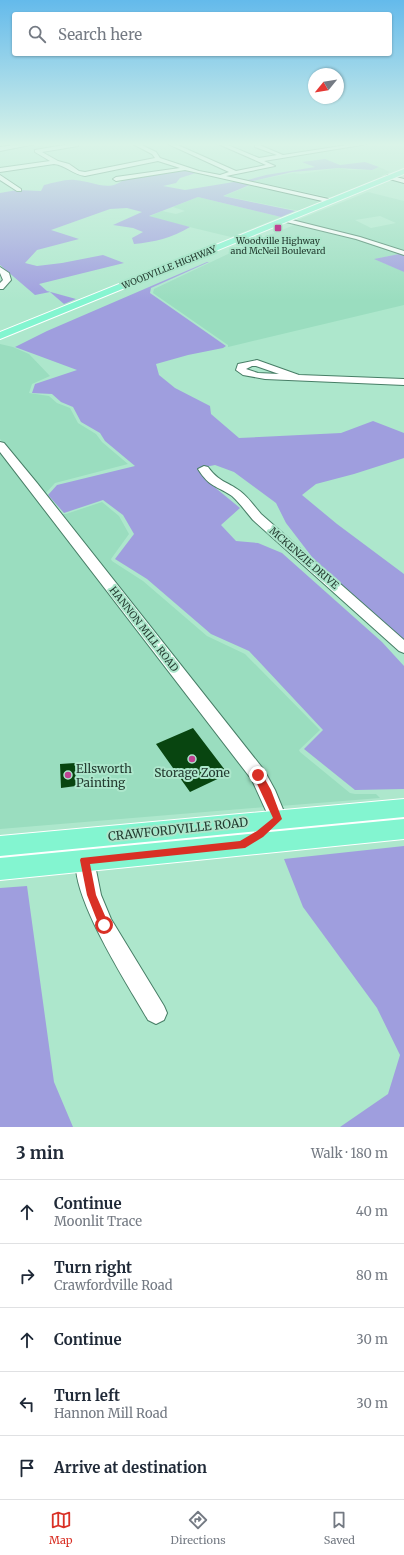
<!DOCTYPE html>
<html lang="en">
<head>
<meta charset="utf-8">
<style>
	:root { --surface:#fff; --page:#f6f6f7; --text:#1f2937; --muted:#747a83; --line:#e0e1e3; --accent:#d93025 }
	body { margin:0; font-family:Merriweather,serif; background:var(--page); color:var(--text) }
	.compass { position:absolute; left:308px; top:68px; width:36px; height:36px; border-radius:50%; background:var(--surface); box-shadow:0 1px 3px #0004; rotate:240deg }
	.stop { position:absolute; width:12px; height:12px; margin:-9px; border:3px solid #d93025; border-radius:50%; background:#fff }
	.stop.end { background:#d93025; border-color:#fff; box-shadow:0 1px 4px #0008 }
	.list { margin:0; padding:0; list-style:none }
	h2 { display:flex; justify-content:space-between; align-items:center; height:52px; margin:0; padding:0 16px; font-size:17px }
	h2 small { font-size:13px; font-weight:400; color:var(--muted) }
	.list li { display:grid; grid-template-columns:26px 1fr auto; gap:12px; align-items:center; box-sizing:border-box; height:64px; padding:0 16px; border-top:1px solid var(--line) }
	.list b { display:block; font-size:15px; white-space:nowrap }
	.list p { margin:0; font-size:13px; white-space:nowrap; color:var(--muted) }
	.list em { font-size:13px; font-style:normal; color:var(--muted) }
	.icon { flex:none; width:22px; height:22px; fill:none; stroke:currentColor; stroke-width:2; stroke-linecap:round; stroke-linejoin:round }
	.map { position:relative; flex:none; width:404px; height:1127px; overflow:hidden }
	.search { position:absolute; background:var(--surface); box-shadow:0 1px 3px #0004; left:12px; right:12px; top:12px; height:44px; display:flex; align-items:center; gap:10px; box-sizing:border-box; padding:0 14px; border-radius:4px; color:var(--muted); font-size:15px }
	.sheet { height:372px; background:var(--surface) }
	nav { display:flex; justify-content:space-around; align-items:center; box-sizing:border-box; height:56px; border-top:1px solid var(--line); background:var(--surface); font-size:11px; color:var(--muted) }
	nav a { display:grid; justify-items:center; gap:2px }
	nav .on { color:var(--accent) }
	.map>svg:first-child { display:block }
</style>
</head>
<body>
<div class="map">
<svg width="404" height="1127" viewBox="0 0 404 1127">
	<rect width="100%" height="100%" fill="#ade7cc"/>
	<path fill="#9addbf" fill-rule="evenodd" d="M379 167 390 172 381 176 385 177 333 198 253 181 294 173 301 174 340 168 349 170H372Z
		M254 184 322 199 323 202 300 211 224 196Z
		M368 192 404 201V253L376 259 404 272V305L228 347V345L153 293 154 289 264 237 297 224 385 246 295 221ZM380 216 396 223 371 228 355 220Z
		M198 197 281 217 231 237 148 217 162 211 176 214 185 211 173 207Z
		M0 344 13 347 29 354 50 376 32 384 29 393 49 396 57 403 70 408 78 423 96 434 102 442 128 464 55 483 45 494 0 439Z
		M0 451 251 777 265 807 0 829Z
		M102 502 119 516 129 534 111 559 112 561 143 581 207 636 245 654 320 730 299 750 300 752 350 793 355 794H376L380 798 280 806 82 540 61 514H66Z"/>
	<path fill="#9f9ede" d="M325 159 340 165 365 162 379 167 372 170 339 168 292 172 249 182 244 181 266 175 315 167 302 162Z
		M188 170 196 173 180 178 176 183 163 186 185 190 240 181 252 184 223 196 295 211 281 217 198 197 149 216 190 227C172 238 154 242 134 244L132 238 143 232 133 228 113 225 142 212 127 208 110 209 51 230 79 239 37 250 25 263 37 266 62 263 103 255 124 263 39 284 47 291 76 299 64 304 50 292 35 295 0 265V193L17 190 41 191 44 185C54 183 65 179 75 180 92 181 110 193 124 179Z
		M404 253V272L374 259Z
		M207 262H209L151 288 150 293 226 346 223 348 188 355 156 364 159 375 175 388 210 406 211 414 239 438 341 433 373 421 404 433V458L354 474 316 484 302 495 337 524 404 574V642L312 557 286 523 276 503 234 472 215 465 200 468 212 485 240 508 221 525 236 541 258 543 282 553 382 642 404 666V789L355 790 304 749 323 730 249 651 211 634 147 579 115 559 134 534 123 515 103 500 64 513 48 495 57 485 135 466 105 441 100 433 81 422 73 407 61 402 52 394 32 393 35 384 77 370 15 347 47 331Z
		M404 846V1127H340L388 1094 400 1055 377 1008 303 907 284 859Z
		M27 886 54 1082 73 1127H0V888Z"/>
	<path fill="#084510" d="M193 728 228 774 190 792 156 744Z
		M75 763 76 786 61 788 60 764Z"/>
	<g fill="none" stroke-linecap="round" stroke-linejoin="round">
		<defs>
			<path id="minor" d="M27 143H40L0 151V147Z
				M76 143 78 144V146L42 152 58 161 69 164 79 171 85 172 155 158 152 154 131 143H137L156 152 160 158 199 171 220 175 229 172 166 143H173L236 171 266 165 216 143H223L259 158 277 155 255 147V145L257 144 283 155 360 143H373L264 161 275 166 226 176 333 200V202L331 203 185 170 116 181 113 179 116 177 180 168 158 161 85 176C73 175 66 165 54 164L0 172V168L50 161 35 152V150Z
				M0 175 21 189V191H17L0 180Z
				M388 175 404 179V183L386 178 385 177Z
				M284 218 360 237 404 251V255L356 239 282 221V219Z
				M0 267 9 273 11 280 3 289H0V283L3 280 0 273Z
				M257 360 299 375 404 379V385L265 379 243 375 236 370 238 364ZM252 366H256L279 374 258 373 246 369Z
				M0 442 4 443 37 483 264 770 275 790 287 819 284 824 278 826 272 824 252 780 0 452Z
				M204 466 208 467C219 482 226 481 240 491 248 497 255 507 261 514L404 640V653L399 651 253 520C246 512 239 502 232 496 216 485 210 488 198 469Z
				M85 852 92 854 94 860 101 895 111 919 164 1006 167 1013 164 1020 156 1024 148 1020C131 990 63 886 78 854Z"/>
			<path id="major" d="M404 169V174L0 339V332Z
				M404 799V817L0 856V836Z
				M404 819V839L0 880V858Z"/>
		</defs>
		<use href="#minor" stroke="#477e66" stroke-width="2"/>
		<use href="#major" stroke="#fff" stroke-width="2"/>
		<use href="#minor" fill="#fff" fill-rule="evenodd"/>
		<use href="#major" fill="#83f5d0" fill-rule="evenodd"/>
	</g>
	<linearGradient id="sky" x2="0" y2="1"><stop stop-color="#64baeb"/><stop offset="0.48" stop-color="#daf4e8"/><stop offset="1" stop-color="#daf4e8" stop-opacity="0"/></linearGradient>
	<rect width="404" height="301" fill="url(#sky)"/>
	<path fill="#d93025" d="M258 771 261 772 271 790 282 819 263 837 245 848 90 864 96 895 109 925 107 928 104 929 100 928 87 895 80 860 81 858 240 841 257 831 273 818 253 775Z"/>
	<g fill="#bf4393" stroke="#ade7cc" stroke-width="1.5">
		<rect x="274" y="224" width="8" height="8" rx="2"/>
		<circle cx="192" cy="759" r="4"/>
		<circle cx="68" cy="775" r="4"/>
	</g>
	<g text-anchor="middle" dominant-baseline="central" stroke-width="4" stroke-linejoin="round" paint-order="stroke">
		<g font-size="9" fill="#243c31" stroke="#ade7cc">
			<text x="278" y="240">Woodville Highway<tspan x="278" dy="10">and McNeil Boulevard</tspan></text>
		</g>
		<g font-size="9" fill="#243c31" stroke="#ade7cc">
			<text transform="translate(169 267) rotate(-22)">WOODVILLE HIGHWAY</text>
		</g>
		<g font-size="10" fill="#243c31" stroke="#ade7cc">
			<text transform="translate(304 558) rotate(41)">MCKENZIE DRIVE</text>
			<text transform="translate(144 629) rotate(52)">HANNON MILL ROAD</text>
		</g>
		<g font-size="12" fill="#243c31" stroke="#ade7cc" text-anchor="start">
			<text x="76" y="768">Ellsworth<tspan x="76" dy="14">Painting</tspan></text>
			<text x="192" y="772" text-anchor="middle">Storage Zone</text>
		</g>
		<g font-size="12" fill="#243c31" stroke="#ade7cc">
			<text transform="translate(178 829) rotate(-6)">CRAWFORDVILLE ROAD</text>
		</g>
	</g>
</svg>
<svg class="compass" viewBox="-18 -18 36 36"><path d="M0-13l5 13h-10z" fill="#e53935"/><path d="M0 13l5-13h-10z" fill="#747a83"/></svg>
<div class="stop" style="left:104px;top:925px"></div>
<div class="stop end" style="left:258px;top:775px"></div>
<div class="search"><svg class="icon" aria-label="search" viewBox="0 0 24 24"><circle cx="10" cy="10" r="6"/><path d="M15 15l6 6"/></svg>Search here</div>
</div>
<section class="sheet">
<h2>3 min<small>Walk · 180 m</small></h2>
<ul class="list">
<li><svg class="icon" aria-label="ahead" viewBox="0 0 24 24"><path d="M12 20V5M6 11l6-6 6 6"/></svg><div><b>Continue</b><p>Moonlit Trace</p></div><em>40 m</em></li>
<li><svg class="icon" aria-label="right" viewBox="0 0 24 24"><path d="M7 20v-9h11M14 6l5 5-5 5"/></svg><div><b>Turn right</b><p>Crawfordville Road</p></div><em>80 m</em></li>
<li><svg class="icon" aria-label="ahead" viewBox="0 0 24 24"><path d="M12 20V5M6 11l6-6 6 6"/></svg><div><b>Continue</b></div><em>30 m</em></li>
<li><svg class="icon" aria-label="left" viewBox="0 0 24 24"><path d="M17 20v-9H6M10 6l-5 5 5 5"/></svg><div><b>Turn left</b><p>Hannon Mill Road</p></div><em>30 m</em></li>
<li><svg class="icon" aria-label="arrive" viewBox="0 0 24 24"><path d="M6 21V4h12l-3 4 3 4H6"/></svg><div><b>Arrive at destination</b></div></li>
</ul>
</section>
<nav>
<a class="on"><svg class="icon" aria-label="map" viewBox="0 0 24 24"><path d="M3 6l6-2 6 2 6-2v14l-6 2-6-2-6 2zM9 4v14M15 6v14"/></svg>Map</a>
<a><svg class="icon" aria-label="directions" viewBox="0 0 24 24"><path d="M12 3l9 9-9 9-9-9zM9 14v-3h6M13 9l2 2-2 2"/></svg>Directions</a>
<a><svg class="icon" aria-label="saved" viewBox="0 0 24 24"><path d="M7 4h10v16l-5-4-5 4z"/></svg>Saved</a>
</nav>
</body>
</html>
